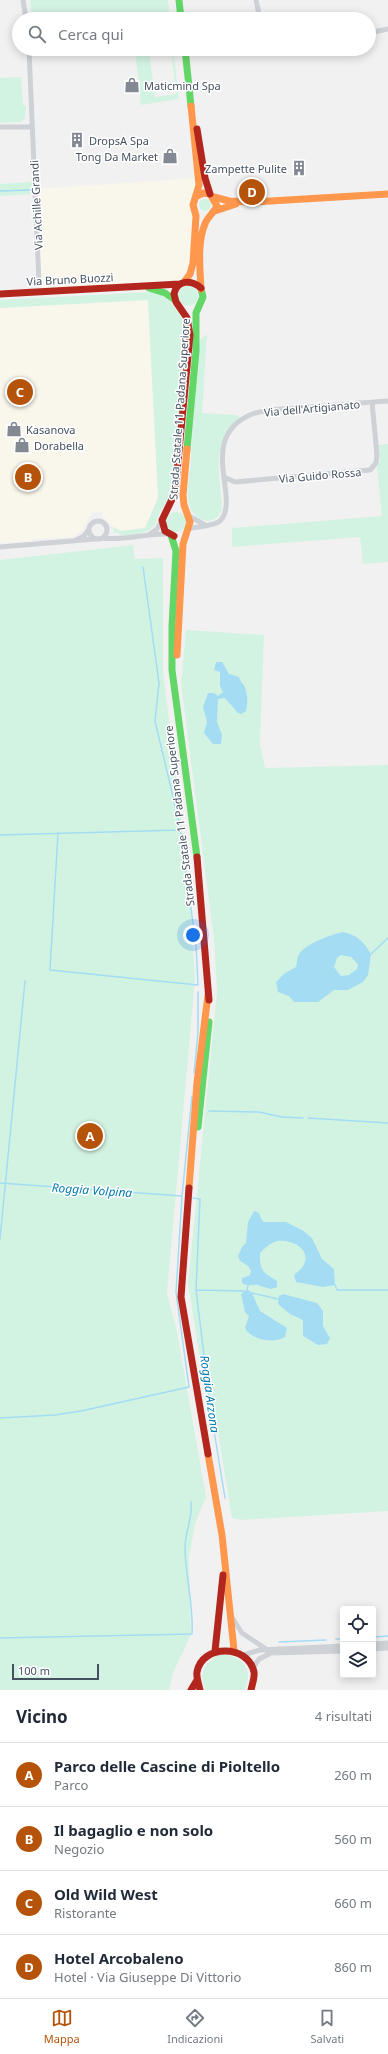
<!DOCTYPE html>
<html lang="it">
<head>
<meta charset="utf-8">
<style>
	:root { --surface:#fff; --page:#f2f2f3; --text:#1f2937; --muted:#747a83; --line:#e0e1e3; --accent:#b45309 }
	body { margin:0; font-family:"Noto Sans",sans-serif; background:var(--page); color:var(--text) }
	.controls { position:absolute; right:12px; bottom:12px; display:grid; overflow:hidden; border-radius:4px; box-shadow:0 2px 10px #0003 }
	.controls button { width:36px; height:36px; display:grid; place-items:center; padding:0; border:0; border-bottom:1px solid var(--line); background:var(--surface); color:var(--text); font:20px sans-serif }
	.scale { position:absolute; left:12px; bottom:10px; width:87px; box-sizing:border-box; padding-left:4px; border:2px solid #455160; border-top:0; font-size:11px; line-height:14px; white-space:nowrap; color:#455160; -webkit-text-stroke:3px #fff; paint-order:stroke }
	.you { position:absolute; left:193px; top:935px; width:14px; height:14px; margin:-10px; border:3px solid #fff; border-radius:50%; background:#1a73e8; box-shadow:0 0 0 6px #1a73e833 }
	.badge { display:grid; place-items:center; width:26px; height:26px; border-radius:50%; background:var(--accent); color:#fff; font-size:13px; font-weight:700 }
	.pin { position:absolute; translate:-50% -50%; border:2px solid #fff; box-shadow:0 1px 4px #0006 }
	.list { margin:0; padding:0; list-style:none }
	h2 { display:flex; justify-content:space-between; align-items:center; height:52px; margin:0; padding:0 16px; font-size:17px }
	h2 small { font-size:13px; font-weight:400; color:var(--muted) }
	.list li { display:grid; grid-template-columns:26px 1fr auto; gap:12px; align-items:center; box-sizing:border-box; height:64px; padding:0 16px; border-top:1px solid var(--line) }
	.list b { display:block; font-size:15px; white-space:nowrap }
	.list p { margin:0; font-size:13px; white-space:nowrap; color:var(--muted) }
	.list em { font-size:13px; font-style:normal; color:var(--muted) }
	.icon { flex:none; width:22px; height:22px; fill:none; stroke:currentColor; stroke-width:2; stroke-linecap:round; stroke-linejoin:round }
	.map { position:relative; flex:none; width:388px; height:1690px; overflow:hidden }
	.search { position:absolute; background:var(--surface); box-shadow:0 2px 10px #0003; left:12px; right:12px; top:12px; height:44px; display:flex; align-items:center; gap:10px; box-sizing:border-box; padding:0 14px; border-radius:22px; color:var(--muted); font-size:15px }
	.sheet { height:308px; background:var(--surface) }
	nav { display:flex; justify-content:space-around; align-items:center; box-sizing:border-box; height:56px; border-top:1px solid var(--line); background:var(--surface); font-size:11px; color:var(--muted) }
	nav a { display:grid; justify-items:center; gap:2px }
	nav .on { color:var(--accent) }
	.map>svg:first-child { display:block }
</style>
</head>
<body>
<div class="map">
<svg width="388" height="1690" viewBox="0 0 388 1690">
	<rect width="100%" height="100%" fill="#f2f1f1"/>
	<path fill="#f9f6ec" d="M197 178 189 268 178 282 42 291 36 189Z
		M148 300 158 494 156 506 147 527 141 529 118 531 103 517V512H92L83 529 74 537 32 539 30 541 0 543V308Z"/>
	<path fill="#d3f3e2" d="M30 0H168L170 19H32Z
		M135 49H149L155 97 176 94 171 49H173L179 99 141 105Z
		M21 77 23 105 26 106 25 118 20 122 0 123V78Z
		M33 182 32 194 0 196V184Z
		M199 205a6 6 0 1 1 12 0a6 6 0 1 1-12 0Z
		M178 296a10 10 0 1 1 20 0a10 10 0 1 1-20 0Z
		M150 292C169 293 183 315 187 331L171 495 160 512 155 524 149 530 139 534 125 536 114 532 113 527 121 531 145 528 158 498 148 300 0 308V300Z
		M207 334 202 413 237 415 240 417C210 444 220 473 222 509 220 515 216 520 209 521 200 521 192 514 189 505 185 491 190 474 191 459 193 419 196 380 200 340Z
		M388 444V562L363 564 360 537 232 547V528L382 516 377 468 380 460 379 445Z
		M166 522a10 10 0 1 1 20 0a10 10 0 1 1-20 0Z
		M133 545 135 559 163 558V671L189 884 195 979 167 1293 177 1332 206 1497 195 1524 189 1558 191 1635 173 1673 169 1690H0V560Z
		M186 630 264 635 260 743 265 768 388 765V1511L241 1520 232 1518 214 1409H208L188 1284 217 992 214 940 181 683Z
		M223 1654C243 1657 255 1670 244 1690H206C197 1674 206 1659 223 1654Z"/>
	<path fill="#a4dcf4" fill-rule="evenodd" d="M216 662H222L229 674 239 677C240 683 244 683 245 688 248 695 248 704 246 711L241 714 238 713 225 698 218 699 217 722 222 735 221 744H213L204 733 207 722 203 707 208 693H214L218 696 223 692 220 686V672L214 670Z
		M343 932C357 935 364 942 371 954L368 975 363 982 348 990H334L318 1002H294L289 996 278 992 276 982 285 973 296 967C297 963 297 958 299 954 307 943 330 935 343 932ZM341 955 351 957 358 964 357 969 349 975 341 976 334 967 337 958Z
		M254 1211 259 1213 261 1219 264 1222H286L302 1230 312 1238 322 1259 334 1269 335 1285 323 1287 296 1282 294 1275C297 1272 301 1270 303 1266 313 1250 292 1239 278 1241 271 1242 265 1248 260 1253 260 1272 262 1271 277 1281V1287C270 1291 265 1287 258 1285 252 1284 248 1287 242 1283V1278L250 1275 251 1271 248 1266 240 1261 238 1256 242 1247 246 1243 248 1222Z
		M247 1289 252 1293 260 1311 287 1328 285 1337C274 1344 251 1340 245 1328L249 1316 245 1312 241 1294Z
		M283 1294 317 1303 323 1311V1326L330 1338 327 1344 318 1345 303 1336V1321L301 1319 290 1314 278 1304 279 1296Z"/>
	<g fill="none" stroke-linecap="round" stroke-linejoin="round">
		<path stroke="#a4dcf4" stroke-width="1.5" d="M0 191 30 190
			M58 833 50 970 198 985 196 945 179 822 155 721 159 683 143 567
			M0 835 180 830
			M371 954 388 938
			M194 1073 198 1032V992
			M209 1111 259 1112 282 1117 303 1118
			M308 1118 388 1123
			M0 1183 182 1196
			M193 1198 200 1199 196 1290 244 1291
			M0 1239 25 981
			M335 1285 337 1290H388
			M247 1289 248 1286
			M196 1290 211 1412 225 1498
			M252 1293 278 1299
			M0 1418 55 1415 81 1411 189 1387 176 1292 182 1196 192 1096
			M373 1637 388 1636
			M0 1638 192 1634C194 1605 185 1576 185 1548 185 1532 193 1517 191 1502
			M336 1639H343
			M279 1642 326 1640"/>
		<path stroke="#ced1d5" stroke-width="5" d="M23 0 26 19
			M256 0 260 19
			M369 33 388 29
			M29 49 39 283
			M0 127H32
			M224 477 235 482 370 470 376 463 377 455 372 402
			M189 516 205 525
			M89 530a9 9 0 1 1 18 0a9 9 0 1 1-18 0Z
			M188 529C197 526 212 527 220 521 242 499 195 438 252 414 266 409 283 409 297 408 327 406 358 403 388 401
			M150 534 157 529 162 520
			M102 538C126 541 146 533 169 534
			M76 540 84 536 89 529
			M0 547 95 539
			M233 1619 242 1633 266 1649
			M373 1644 388 1643
			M373 1649 388 1648
			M243 1655 260 1650 343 1646
			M253 1668 259 1659 271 1653 343 1651"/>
		<path stroke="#63d668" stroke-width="7" d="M179 0 181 19
			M185 49 191 106
			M149 288 165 293 175 300
			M187 449 196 351V313L203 297 201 289
			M171 535 176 551 172 626V670L197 857
			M198 1127 209 1022"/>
		<path stroke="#ff974d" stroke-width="7" d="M197 196 203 193 210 194 217 206C214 213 207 217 205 224 197 242 200 269 201 289
			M214 197 229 201 253 202 388 194
			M215 211 236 204
			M184 282 190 274 193 263 196 216 193 205 199 185 191 106
			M177 655 183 544 190 522 184 505 183 495 187 449
			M189 1188 197 1083 208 995
			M208 1454 222 1535 234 1650"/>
		<path stroke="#b3261e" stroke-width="7" d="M197 129 205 178 210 194
			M0 294 180 284
			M174 536 165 531 162 520 175 493 190 335 187 318 176 302 174 294C177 280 191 279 201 288
			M197 857 209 1000
			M189 1188 181 1297 208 1454
			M215 1651 223 1575
			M191 1690 197 1680
			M200 1690C199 1685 196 1677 197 1672 202 1644 248 1644 254 1672 255 1677 252 1685 251 1690"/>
	</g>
	<defs>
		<symbol id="shop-bare" viewBox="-9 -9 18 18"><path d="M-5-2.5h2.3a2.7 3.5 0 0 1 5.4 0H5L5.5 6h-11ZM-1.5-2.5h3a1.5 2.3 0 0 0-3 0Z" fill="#828993" stroke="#fff" stroke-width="2.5" paint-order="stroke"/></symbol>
		<symbol id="building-bare" viewBox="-9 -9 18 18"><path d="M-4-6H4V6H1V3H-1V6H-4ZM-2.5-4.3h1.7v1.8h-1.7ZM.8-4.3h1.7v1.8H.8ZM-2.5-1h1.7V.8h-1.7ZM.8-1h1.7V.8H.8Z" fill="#828993" stroke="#fff" stroke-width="2.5" paint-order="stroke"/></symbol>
	</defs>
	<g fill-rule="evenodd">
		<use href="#shop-bare" x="121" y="74" width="22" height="22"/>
		<use href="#building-bare" x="66" y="129" width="22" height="22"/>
		<use href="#shop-bare" x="159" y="145" width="22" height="22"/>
		<use href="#building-bare" x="288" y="157" width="22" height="22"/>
		<use href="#shop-bare" x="3" y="418" width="22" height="22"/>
		<use href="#shop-bare" x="11" y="434" width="22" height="22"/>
	</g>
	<g text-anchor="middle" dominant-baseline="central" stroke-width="3" stroke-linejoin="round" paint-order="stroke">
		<g font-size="11" fill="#455160" stroke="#fff" text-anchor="start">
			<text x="144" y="85">Maticmind Spa</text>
			<text x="89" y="140">DropsA Spa</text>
			<text x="158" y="156" text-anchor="end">Tong Da Market</text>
			<text x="287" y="168" text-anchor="end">Zampette Pulite</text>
			<text x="26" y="429">Kasanova</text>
			<text x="34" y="445">Dorabella</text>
		</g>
		<g font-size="11" fill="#455160" stroke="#fff">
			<text transform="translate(36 205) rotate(-93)">Via Achille Grandi</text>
			<text transform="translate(70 279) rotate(-3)">Via Bruno Buozzi</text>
			<text transform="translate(312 408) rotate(-5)">Via dell'Artigianato</text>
			<text transform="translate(179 409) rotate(-86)">Strada Statale 11 Padana Superiore</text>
			<text transform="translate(320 475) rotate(-5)">Via Guido Rossa</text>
			<text transform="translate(179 816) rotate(-97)">Strada Statale 11 Padana Superiore</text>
		</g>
		<g font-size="12" font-style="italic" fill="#017ab0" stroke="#fff">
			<text transform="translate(92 1190) rotate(4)">Roggia Volpina</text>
			<text transform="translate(210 1394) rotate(82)">Roggia Arzona</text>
		</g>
	</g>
</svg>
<div class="controls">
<button><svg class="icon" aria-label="locate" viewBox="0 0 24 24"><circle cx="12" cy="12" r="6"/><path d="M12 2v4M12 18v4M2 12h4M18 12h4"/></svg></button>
<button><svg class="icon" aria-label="layers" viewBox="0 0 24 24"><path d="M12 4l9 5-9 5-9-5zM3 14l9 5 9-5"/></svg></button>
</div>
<div class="scale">100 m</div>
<div class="you"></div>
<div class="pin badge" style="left:90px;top:1136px">A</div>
<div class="pin badge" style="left:28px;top:477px">B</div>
<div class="pin badge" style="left:20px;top:392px">C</div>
<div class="pin badge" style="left:252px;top:192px">D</div>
<div class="search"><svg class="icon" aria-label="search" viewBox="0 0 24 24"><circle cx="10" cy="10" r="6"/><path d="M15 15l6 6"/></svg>Cerca qui</div>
</div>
<section class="sheet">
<h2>Vicino<small>4 risultati</small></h2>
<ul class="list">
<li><span class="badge">A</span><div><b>Parco delle Cascine di Pioltello</b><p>Parco</p></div><em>260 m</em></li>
<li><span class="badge">B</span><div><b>Il bagaglio e non solo</b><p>Negozio</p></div><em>560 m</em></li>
<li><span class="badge">C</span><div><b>Old Wild West</b><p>Ristorante</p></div><em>660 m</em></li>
<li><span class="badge">D</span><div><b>Hotel Arcobaleno</b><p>Hotel · Via Giuseppe Di Vittorio</p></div><em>860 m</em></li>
</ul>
</section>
<nav>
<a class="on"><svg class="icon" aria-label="map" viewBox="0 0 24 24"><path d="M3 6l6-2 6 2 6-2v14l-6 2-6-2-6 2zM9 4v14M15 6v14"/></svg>Mappa</a>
<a><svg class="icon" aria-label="directions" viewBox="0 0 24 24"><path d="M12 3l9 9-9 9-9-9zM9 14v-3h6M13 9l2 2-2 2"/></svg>Indicazioni</a>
<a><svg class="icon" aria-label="saved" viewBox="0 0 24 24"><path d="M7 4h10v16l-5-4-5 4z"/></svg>Salvati</a>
</nav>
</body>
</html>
